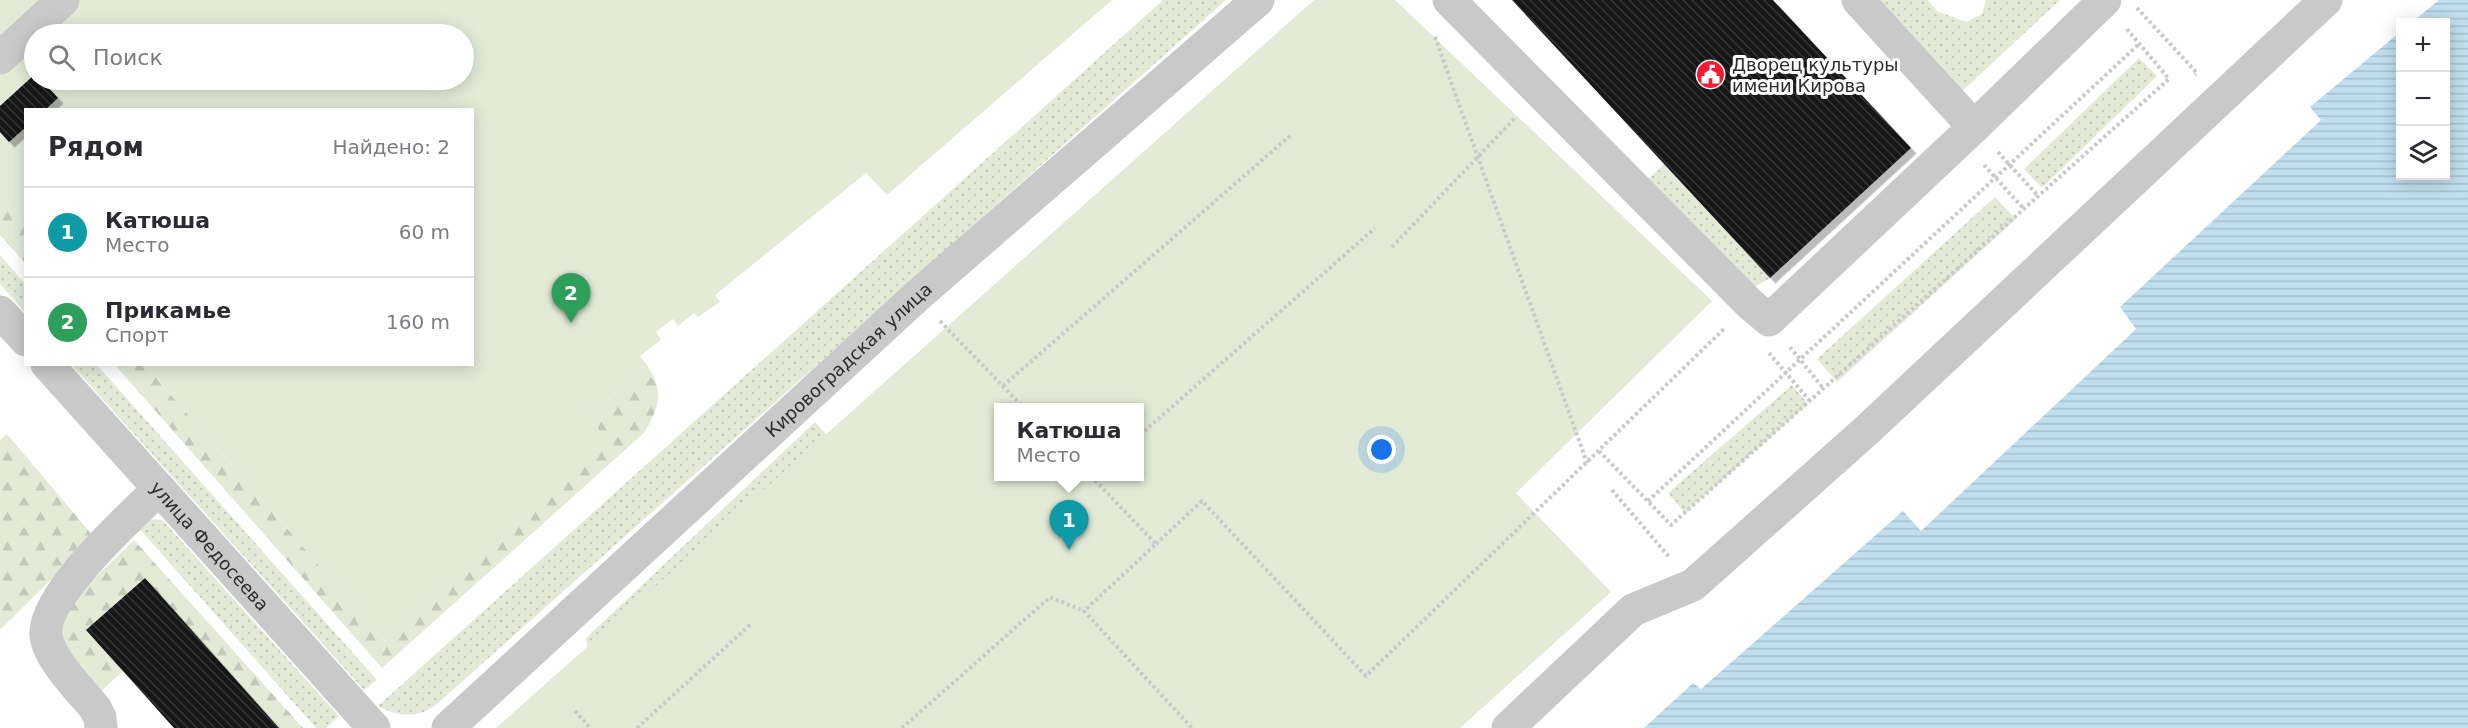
<!DOCTYPE html>
<html lang="ru">
<head>
<meta charset="utf-8">
<style>
	:root { --surface:#fff; --page:#f2f2f3; --text:#2b2b33; --muted:#7c7c81; --line:#e1e1e2; --accent:#ea580c }
	body { margin:0; font-family:"DejaVu Sans",sans-serif; background:var(--page); color:var(--text) }
	.controls { position:absolute; right:18px; top:18px; display:grid; overflow:hidden; border-radius:0px; box-shadow:0 3px 15px #0003 }
	.controls button { width:54px; height:54px; display:grid; place-items:center; padding:0; border:0; border-bottom:2px solid var(--line); background:var(--surface); color:var(--text); font:30px sans-serif }
	.you { position:absolute; left:1382px; top:450px; width:21px; height:21px; margin:-15px; border:4px solid #fff; border-radius:50%; background:#1a73e8; box-shadow:0 0 0 9px #1a73e833 }
	.badge { display:grid; place-items:center; width:39px; height:39px; border-radius:50%; background:var(--accent); color:#fff; font-size:20px; font-weight:700 }
	.pin { position:absolute; translate:-50% -50px; filter:drop-shadow(0 2px 3px #0008) }
	.pin::after { content:''; position:absolute; top:32px; width:21px; height:18px; background:inherit; clip-path:polygon(0 0,100% 0,50% 100%) }
	.popup { position:absolute; left:994px; top:403px; width:150px; height:78px; box-sizing:border-box; display:grid; place-content:center; border-radius:0px; background:var(--surface); filter:drop-shadow(0 2px 4px #0005); font-size:20px; white-space:nowrap; color:var(--muted) }
	.popup b { font-size:22px; color:var(--text) }
	.popup::after { content:''; position:absolute; left:50%; top:100%; margin-left:-12px; border:12px solid transparent; border-top-color:var(--surface) }
	.list { margin:0; padding:0; list-style:none }
	h2 { display:flex; justify-content:space-between; align-items:center; height:78px; margin:0; padding:0 24px; font-size:26px }
	h2 small { font-size:20px; font-weight:400; color:var(--muted) }
	.list li { display:grid; grid-template-columns:39px 1fr auto; gap:18px; align-items:center; box-sizing:border-box; height:90px; padding:0 24px; border-top:2px solid var(--line) }
	.list b { display:block; font-size:22px; white-space:nowrap }
	.list p { margin:0; font-size:20px; white-space:nowrap; color:var(--muted) }
	.list em { font-size:20px; font-style:normal; color:var(--muted) }
	.icon { flex:none; width:33px; height:33px; fill:none; stroke:currentColor; stroke-width:2; stroke-linecap:round; stroke-linejoin:round }
	.map { position:relative; flex:none; width:2468px; height:728px; overflow:hidden }
	.search { position:absolute; background:var(--surface); box-shadow:0 3px 15px #0003; left:24px; top:24px; width:450px; height:66px; display:flex; align-items:center; gap:15px; box-sizing:border-box; padding:0 21px; border-radius:33px; color:var(--muted); font-size:22px }
	.panel { position:absolute; background:var(--surface); box-shadow:0 3px 15px #0003; left:24px; top:108px; width:450px; height:258px; border-radius:0px }
	.map>svg:first-child { display:block }
</style>
</head>
<body>
<div class="map">
<svg width="2468" height="728" viewBox="0 0 2468 728">
	<defs>
		<pattern id="grass-dots" width="8" height="8" patternUnits="userSpaceOnUse" patternTransform="scale(1.5)"><rect width="8" height="8" fill="#e3ebd7"/><path d="M2 2h.1M6 6h.1" fill="none" stroke="#c3cab9" stroke-width="1.8" stroke-linecap="round"/></pattern>
		<pattern id="forest-firs" width="22" height="20" patternUnits="userSpaceOnUse" patternTransform="scale(1.5)"><rect width="22" height="20" fill="#e3ebd7"/><path d="M5 1l3.5 6h-7zM16 11l3.5 6h-7z" fill="#c3cab9"/></pattern>
		<pattern id="water-rules" width="6" height="5" patternUnits="userSpaceOnUse" patternTransform="scale(1.5)"><rect width="6" height="5" fill="#c0deee"/><path d="M0 2.5h6" fill="none" stroke="#a5bfcc"/></pattern>
		<pattern id="building-back-hatch" width="6" height="6" patternUnits="userSpaceOnUse" patternTransform="scale(1.5)"><rect width="6" height="6" fill="#131313"/><path d="M-1 5l2 2M0 0l6 6M5-1l2 2" fill="none" stroke="#363636"/></pattern>
		<filter id="shadow"><feDropShadow dx="5.5" dy="5.5" stdDeviation="0" flood-color="#0004"/></filter>
	</defs>
	<rect width="100%" height="100%" fill="#fff"/>
	<path fill="url(#grass-dots)" d="M1163 0H1226L437 704C418 719 399 717 378 706Z
		M1869 0H1928L1937 11 1966 22 1982 14 1986 0H2060L1958 95Z
		M2139 58 2157 76 2042 188 2024 169Z
		M1664 164 1770 278 1756 286H1747L1642 185Z
		M1995 197 2016 219 1837 382 1817 359Z
		M0 255 25 284V312L0 284Z
		M72 365H97L377 680 364 690Z
		M1792 385 1808 404 1685 513 1668 493Z
		M815 422 838 447 513 728 589 655 586 638Z
		M151 519 162 520 166 524 339 716 326 728H316L137 526Z"/>
	<path fill="url(#forest-firs)" d="M0 198 25 227V263L0 235Z
		M115 365H145L385 641 608 443 588 416 647 365C665 391 659 408 644 433L382 668Z
		M7 434 94 537 0 630V440Z
		M134 540 303 728H279L145 578 87 630 123 671 100 692 71 661 60 629 72 600Z"/>
	<path fill="#e3ebd7" fill-rule="evenodd" d="M0 0H1112L887 195 866 173 715 295 720 302 698 317 694 313 678 326 673 319 656 332 661 340 640 356 647 365 588 416 609 443 385 641 145 365 472 364V110H26L25 227 0 198ZM34 34H464V80H34Z
		M1314 0H1395L1712 301 1516 493 1611 592 1460 728H496ZM998 408H1140V476H998Z"/>
	<path fill="url(#water-rules)" d="M2439 0H2468V728H1644L1693 683 1701 689 1903 511 1921 531 2136 329 2120 307 2321 120 2310 107 2400 32V176H2446V22H2412Z"/>
	<path fill="url(#building-back-hatch)" filter="url(#shadow)" d="M1512 0H1773L1911 148 1770 278Z
		M34 75V80H41L58 98 45 110H26V127L9 142 0 132V106Z
		M145 578 279 728H174L123 671 86 630Z"/>
	<g fill="none" stroke-linecap="round" stroke-linejoin="round">
		<path stroke="#c9c9c9" stroke-width="4" stroke-dasharray="3 3" stroke-linecap="butt" d="M2137 8 2197 73 2195 75
			M1435 37 1587 463
			M1998 152 2038 196
			M1984 165 2024 209
			M1392 247 1516 117
			M940 321 1024 408
			M1790 347 1823 388
			M1769 353 1809 400
			M1003 386 1291 135
			M1140 435 1375 228
			M1599 451 1671 525 2169 79 2126 28
			M1091 476 1156 544 1084 611 1192 728
			M1612 490 1670 558
			M1648 501 2139 44
			M1156 544 1202 501 1366 676 1725 328
			M575 711 590 728
			M637 728 752 623
			M902 728 1050 597 1084 611"/>
		<g stroke="#c9c9c9" stroke-width="33">
			<path d="M1449 0 1750 304 1769 320 1974 127 1858 0"/>
			<path d="M0 58 63 0"/>
			<path d="M1974 127 2105 0"/>
			<path d="M0 312 26 340"/>
			<path id="s1" d="M47 364 374 728"/>
			<path d="M101 728 100 718 95 708C80 690 49 659 46 636 41 597 131 516 159 489"/>
			<path id="s2" d="M448 728 917 296 1258 0"/>
			<path d="M1508 728 1633 610 1693 585 1867 430 2326 0"/>
		</g>
	</g>
	<defs>
		<symbol id="civic-disc" viewBox="-11 -11 22 22"><circle r="9.5" fill="#f61a32" stroke="#fff"/><path d="M-.6-6.5H3V-4.5H.6V-3L4-1V1h2V6H-6V1h2V-1L-.6-3ZM-1.2 2.5V6h2.4V2.5Z" fill="#fff"/></symbol>
	</defs>
	<g fill-rule="evenodd">
		<use href="#civic-disc" x="1694" y="58" width="33" height="33"/>
	</g>
	<g text-anchor="middle" dominant-baseline="central" stroke-width="6" stroke-linejoin="round" paint-order="stroke">
		<g font-size="18" fill="#2c2c2c" stroke="#fff" text-anchor="start">
			<text x="1732" y="64">Дворец культуры<tspan x="1732" dy="21">имени Кирова</tspan></text>
		</g>
		<g font-size="18" fill="#2c2c2c" stroke="#fff">
			<text stroke="none"><textPath href="#s2" startOffset="544">Кировоградская улица</textPath></text>
			<text stroke="none"><textPath href="#s1" startOffset="244">улица Федосеева</textPath></text>
		</g>
	</g>
</svg>
<div class="controls">
<button>+</button>
<button>−</button>
<button><svg class="icon" aria-label="layers" viewBox="0 0 24 24"><path d="M12 4l9 5-9 5-9-5zM3 14l9 5 9-5"/></svg></button>
</div>
<div class="you"></div>
<div class="pin badge" style="left:1069px;top:550px;background:#0f9aa8">1</div>
<div class="popup"><b>Катюша</b>Место</div>
<div class="pin badge" style="left:571px;top:323px;background:#2e9e5b">2</div>
<div class="search"><svg class="icon" aria-label="search" viewBox="0 0 24 24"><circle cx="10" cy="10" r="6"/><path d="M15 15l6 6"/></svg>Поиск</div>
<section class="panel">
<h2>Рядом<small>Найдено: 2</small></h2>
<ul class="list">
<li><span class="badge" style="background:#0f9aa8">1</span><div><b>Катюша</b><p>Место</p></div><em>60 m</em></li>
<li><span class="badge" style="background:#2e9e5b">2</span><div><b>Прикамье</b><p>Спорт</p></div><em>160 m</em></li>
</ul>
</section>
</div>
</body>
</html>
